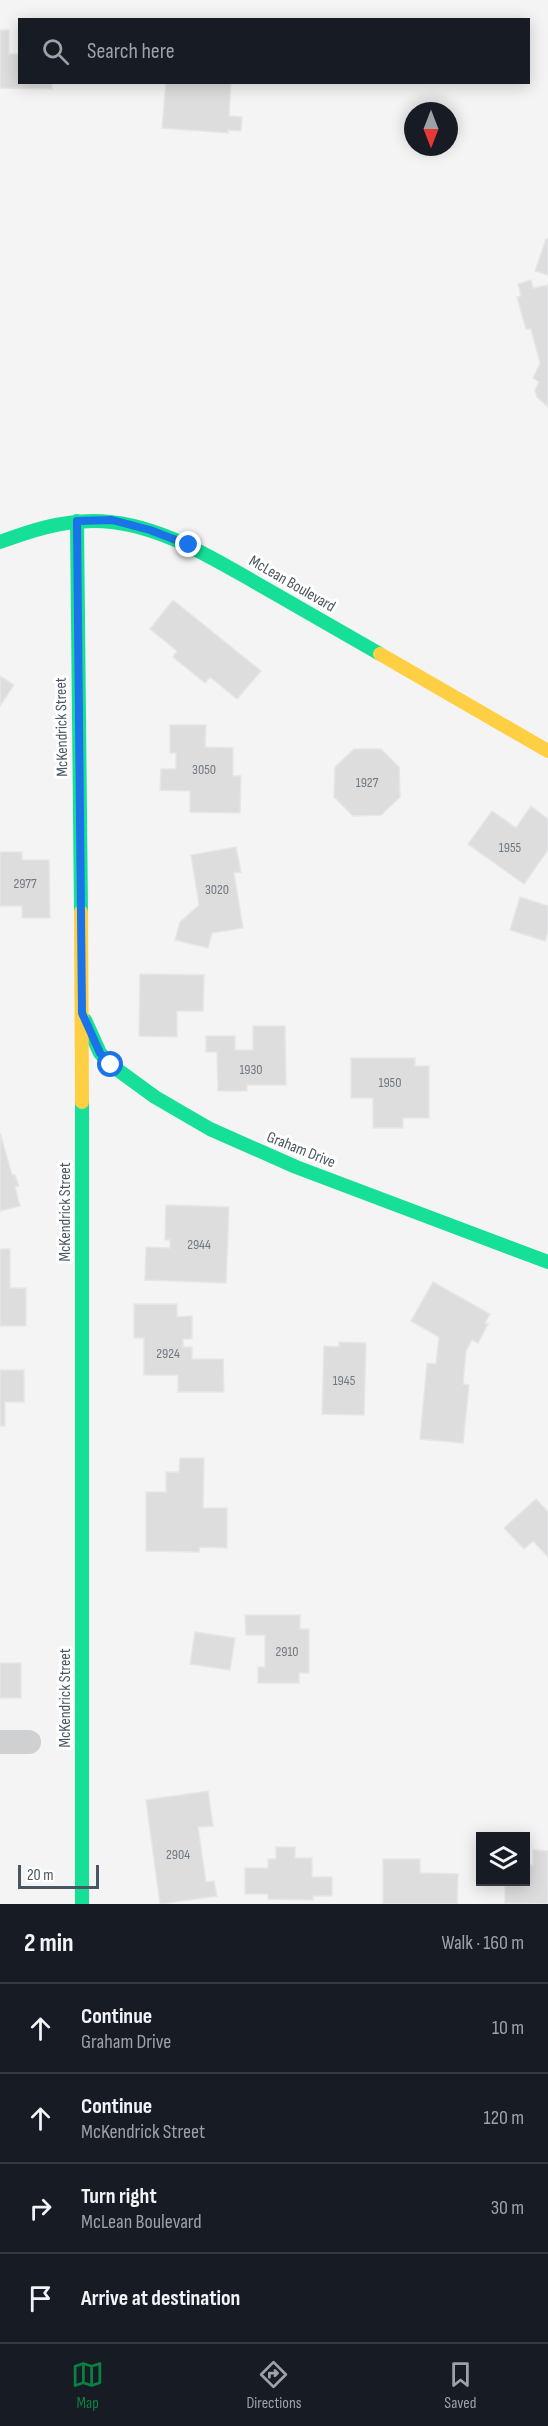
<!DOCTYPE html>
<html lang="en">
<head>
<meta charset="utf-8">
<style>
	:root { --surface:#171b24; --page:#20242c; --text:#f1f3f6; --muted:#9ea1a6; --line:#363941; --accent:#0b8043 }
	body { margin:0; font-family:"Sofia Sans Condensed",sans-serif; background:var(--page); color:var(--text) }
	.controls { position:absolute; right:18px; bottom:18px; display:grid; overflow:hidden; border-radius:0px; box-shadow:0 3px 15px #0003 }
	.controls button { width:54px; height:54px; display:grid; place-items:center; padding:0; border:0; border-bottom:2px solid var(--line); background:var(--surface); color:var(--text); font:30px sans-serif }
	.compass { position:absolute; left:404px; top:102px; width:54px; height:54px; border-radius:50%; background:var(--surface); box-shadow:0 3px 15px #0003; rotate:180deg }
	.scale { position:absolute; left:18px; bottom:15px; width:81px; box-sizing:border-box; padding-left:6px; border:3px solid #4a5661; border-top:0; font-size:16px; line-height:21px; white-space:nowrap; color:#4a5661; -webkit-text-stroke:4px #fff; paint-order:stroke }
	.stop { position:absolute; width:18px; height:18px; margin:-14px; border:4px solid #1a73e8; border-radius:50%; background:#fff }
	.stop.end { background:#1a73e8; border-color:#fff; box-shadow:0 2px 6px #0008 }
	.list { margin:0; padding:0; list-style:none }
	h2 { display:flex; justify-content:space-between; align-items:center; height:78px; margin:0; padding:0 24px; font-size:26px }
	h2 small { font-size:20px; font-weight:400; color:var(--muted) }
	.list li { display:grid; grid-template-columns:39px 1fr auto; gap:18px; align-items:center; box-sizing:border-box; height:90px; padding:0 24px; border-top:2px solid var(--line) }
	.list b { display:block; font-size:22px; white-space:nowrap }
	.list p { margin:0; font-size:20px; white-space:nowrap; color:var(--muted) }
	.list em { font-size:20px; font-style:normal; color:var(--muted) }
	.icon { flex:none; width:33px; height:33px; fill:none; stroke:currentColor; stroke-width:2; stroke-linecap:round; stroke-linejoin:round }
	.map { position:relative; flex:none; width:548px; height:1904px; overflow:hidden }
	.search { position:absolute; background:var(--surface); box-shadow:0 3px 15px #0003; left:18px; right:18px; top:18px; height:66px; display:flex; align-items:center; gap:15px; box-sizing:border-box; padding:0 21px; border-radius:0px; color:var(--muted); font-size:22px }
	.sheet { height:438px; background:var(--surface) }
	nav { display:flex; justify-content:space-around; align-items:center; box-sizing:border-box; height:84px; border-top:2px solid var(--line); background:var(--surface); font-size:16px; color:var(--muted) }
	nav a { display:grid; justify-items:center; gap:3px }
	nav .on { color:var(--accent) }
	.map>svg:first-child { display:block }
</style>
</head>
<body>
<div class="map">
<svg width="548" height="1904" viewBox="0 0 548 1904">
	<rect width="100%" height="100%" fill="#f4f4f4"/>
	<path fill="#ddddde" stroke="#e5e6e7" stroke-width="1.5" d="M0 30H9V54H20V82H52V89L0 88Z
		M166 82H231L229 116 242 117 241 131 228 130V133L162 128Z
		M546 239H548V275L535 271Z
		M531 280 533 288 548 285V407L537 397 535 390 539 382 533 378 540 363 531 329H526L517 297 521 296 518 284Z
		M173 600 261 671 237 699 210 677 205 683 173 657 177 651 150 629Z
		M0 676 14 685 0 706Z
		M170 725H206L205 747 233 748V776H241L240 813 190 812V791L160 790 161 769H176V753H170Z
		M354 749H381L399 767 400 797 381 815 353 816 334 797 335 767Z
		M531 806 548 819V850L524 884 468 844 492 811 516 828Z
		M236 847 241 872 234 873 243 928 212 933 208 948 175 940 180 922 199 905 191 855Z
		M0 852H22V860H49L50 918H22V906H0Z
		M520 897 548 906V931L545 941 510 930Z
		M140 974 204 975 203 1011H177V1037L139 1036Z
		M253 1026H285L286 1085H247V1091H218L217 1052H206V1036H235V1050H253Z
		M351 1058H415V1066H429V1118H403V1128H373V1098H351Z
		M0 1133 12 1175H15L19 1186 15 1187 20 1206 0 1211Z
		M166 1205 229 1207 226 1283 145 1280 146 1247 170 1248V1240H165Z
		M0 1249H10V1288H26V1326H0Z
		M433 1282 490 1314 485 1323 488 1324 478 1343 472 1340 466 1351 463 1384 469 1385 463 1443 420 1439 427 1363 436 1364 439 1337 411 1321Z
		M134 1304H177V1317L192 1316V1339H183V1347H192V1359H223L224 1392H178V1375H144V1338H134Z
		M339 1342 366 1343 364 1415 322 1414 324 1346 339 1347Z
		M0 1370H24V1402H5V1426H0Z
		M180 1458H204L203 1508H227V1548L200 1547 199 1552 146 1551V1492H166V1472H179Z
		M536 1499 548 1512V1557L533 1541 524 1549 504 1528Z
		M245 1615H300V1629H309V1673H299V1683H258V1667H265V1635H246Z
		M195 1632 235 1638 230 1670 190 1664Z
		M0 1663H21V1698H0Z
		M208 1791 213 1826 198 1827 206 1882 214 1881 217 1896 160 1904 146 1800Z
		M276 1847H295V1858H312V1877H332V1896H313V1900L268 1899V1894H245V1868H268V1859H276Z
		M533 1850 548 1851V1904L505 1903V1882H526V1865H533Z
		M383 1859H420V1873L458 1874 457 1904H383Z"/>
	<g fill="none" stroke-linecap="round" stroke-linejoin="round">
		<path stroke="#ced0d2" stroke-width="24" d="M0 1742H29"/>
		<path stroke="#16e098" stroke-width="14" d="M77 521 81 912
			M0 542C30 531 60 521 93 521 156 521 212 558 265 588 303 610 341 632 380 654
			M85 1020 100 1053 111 1065 155 1097 210 1129 296 1167 548 1262
			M82 1102V1904"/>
		<path stroke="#ffcf43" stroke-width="14" d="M380 654 548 751
			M81 912 82 1102"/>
	</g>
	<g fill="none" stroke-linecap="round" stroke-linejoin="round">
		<path stroke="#1a73e8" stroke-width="8" d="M111 1065 100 1053 82 1013 77 521 112 520 150 530 189 545"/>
	</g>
	<g text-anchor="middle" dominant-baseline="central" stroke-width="6" stroke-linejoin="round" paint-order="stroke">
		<g font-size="14" fill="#707881">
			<text x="204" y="769">3050</text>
			<text x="367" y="782">1927</text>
			<text x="510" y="847">1955</text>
			<text x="25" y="883">2977</text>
			<text x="217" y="889">3020</text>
			<text x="251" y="1069">1930</text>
			<text x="390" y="1082">1950</text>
			<text x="199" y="1244">2944</text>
			<text x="168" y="1353">2924</text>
			<text x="344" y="1380">1945</text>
			<text x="287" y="1651">2910</text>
			<text x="178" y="1854">2904</text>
		</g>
		<g font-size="16" fill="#4a5661" stroke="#fff">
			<text transform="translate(292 584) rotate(30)">McLean Boulevard</text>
			<text transform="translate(62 727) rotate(-91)">McKendrick Street</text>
			<text transform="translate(301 1150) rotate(22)">Graham Drive</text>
			<text transform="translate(65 1212) rotate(-90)">McKendrick Street</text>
			<text transform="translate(65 1698) rotate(-90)">McKendrick Street</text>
		</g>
	</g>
</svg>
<div class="controls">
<button><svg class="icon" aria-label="layers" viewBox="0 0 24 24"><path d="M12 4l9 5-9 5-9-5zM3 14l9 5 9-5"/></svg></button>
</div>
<svg class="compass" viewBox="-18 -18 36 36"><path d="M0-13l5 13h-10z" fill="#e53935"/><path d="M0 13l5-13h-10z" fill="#9ea1a6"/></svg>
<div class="scale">20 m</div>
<div class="stop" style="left:111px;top:1065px"></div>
<div class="stop end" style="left:189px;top:545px"></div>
<div class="search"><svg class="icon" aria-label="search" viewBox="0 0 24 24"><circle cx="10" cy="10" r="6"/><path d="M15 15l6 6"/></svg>Search here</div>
</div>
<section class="sheet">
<h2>2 min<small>Walk · 160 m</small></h2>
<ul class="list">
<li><svg class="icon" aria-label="ahead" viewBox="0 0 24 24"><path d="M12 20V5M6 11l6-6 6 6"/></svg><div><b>Continue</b><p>Graham Drive</p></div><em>10 m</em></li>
<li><svg class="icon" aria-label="ahead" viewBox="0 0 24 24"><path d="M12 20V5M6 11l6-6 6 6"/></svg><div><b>Continue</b><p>McKendrick Street</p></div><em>120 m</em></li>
<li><svg class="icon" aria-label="right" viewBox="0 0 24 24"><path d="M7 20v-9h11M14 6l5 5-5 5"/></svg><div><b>Turn right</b><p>McLean Boulevard</p></div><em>30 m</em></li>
<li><svg class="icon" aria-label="arrive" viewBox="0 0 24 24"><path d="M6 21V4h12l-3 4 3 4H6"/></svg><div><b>Arrive at destination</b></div></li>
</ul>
</section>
<nav>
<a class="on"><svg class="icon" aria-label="map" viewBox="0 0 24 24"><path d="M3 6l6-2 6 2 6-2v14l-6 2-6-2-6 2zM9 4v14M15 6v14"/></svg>Map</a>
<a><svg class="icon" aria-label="directions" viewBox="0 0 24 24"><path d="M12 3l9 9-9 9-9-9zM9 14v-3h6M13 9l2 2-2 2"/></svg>Directions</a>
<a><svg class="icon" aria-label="saved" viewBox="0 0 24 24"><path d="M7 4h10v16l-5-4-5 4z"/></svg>Saved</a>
</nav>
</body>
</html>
